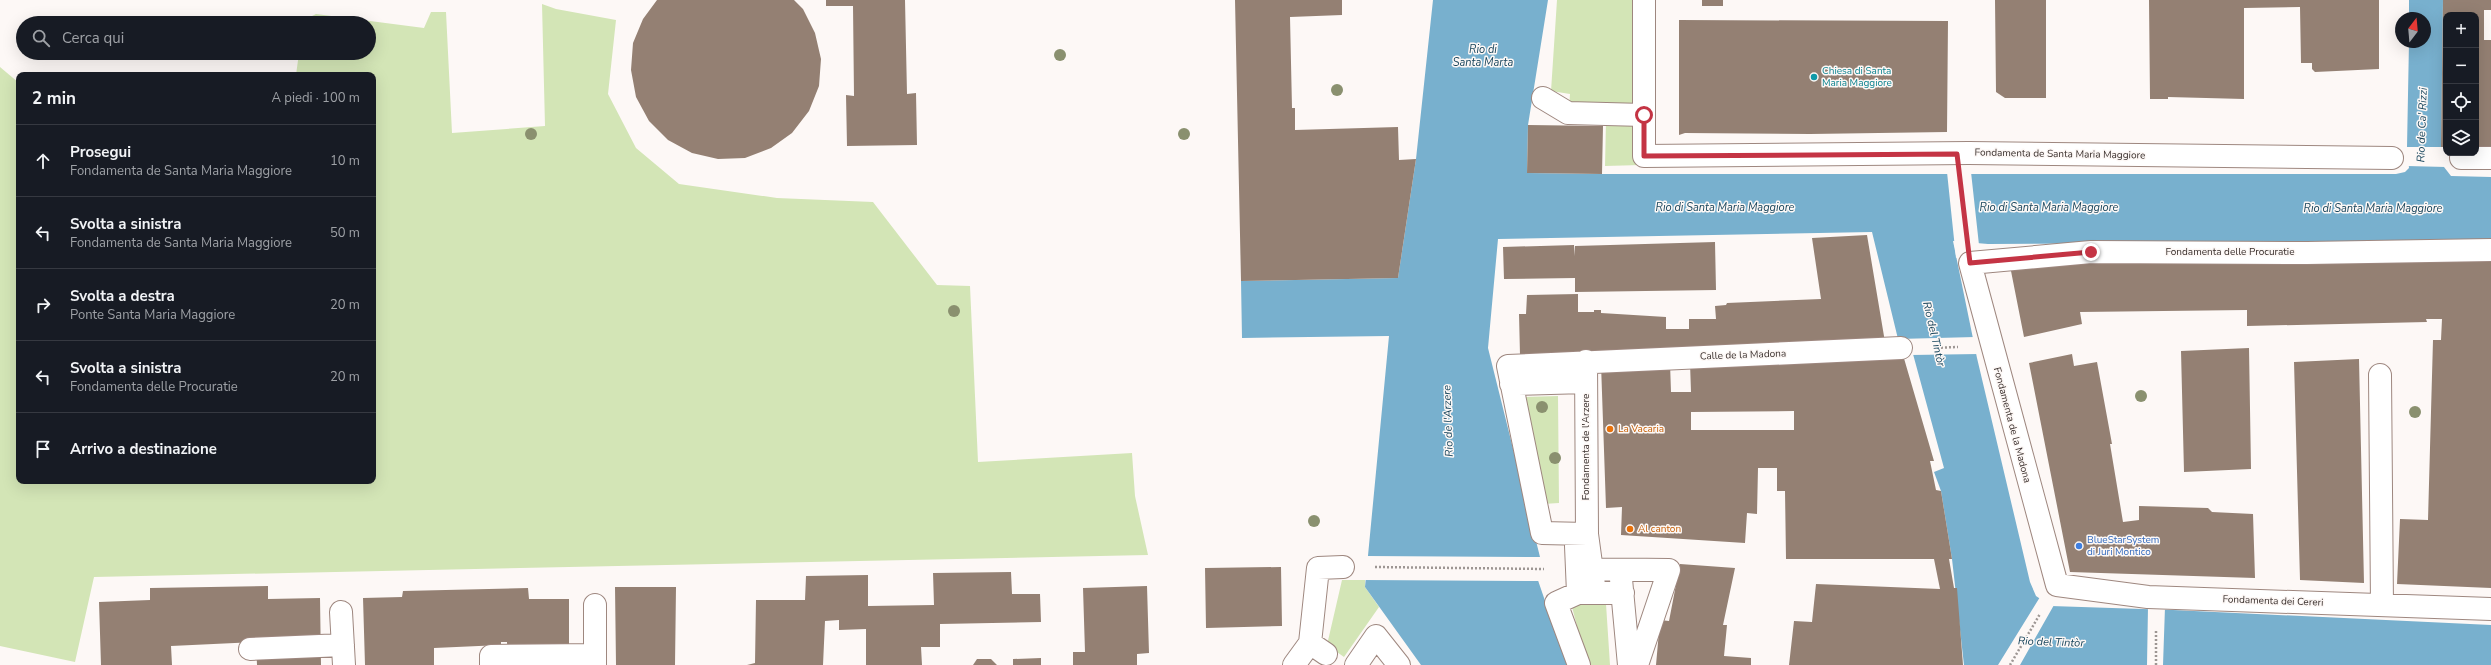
<!DOCTYPE html>
<html lang="it">
<head>
<meta charset="utf-8">
<style>
	:root { --surface:#171b24; --page:#242831; --text:#f1f3f6; --muted:#9ea1a6; --line:#363941 }
	body { margin:0; font-family:"Nunito Sans",sans-serif; background:var(--page); color:var(--text) }
	.controls { position:absolute; right:12px; top:12px; display:grid; overflow:hidden; border-radius:8px; box-shadow:0 4px 16px #0002 }
	.controls button { width:36px; height:36px; display:grid; place-items:center; padding:0; border:0; border-bottom:1px solid var(--line); background:var(--surface); color:var(--text); font:20px sans-serif }
	.compass { position:absolute; left:2395px; top:12px; width:36px; height:36px; border-radius:50%; background:var(--surface); box-shadow:0 4px 16px #0002; rotate:16deg }
	.stop { position:absolute; width:12px; height:12px; margin:-9px; border:3px solid #c43444; border-radius:50%; background:#fff }
	.stop.end { background:#c43444; border-color:#fff; box-shadow:0 1px 4px #0008 }
	.list { margin:0; padding:0; list-style:none }
	h2 { display:flex; justify-content:space-between; align-items:center; height:52px; margin:0; padding:0 16px; font-size:17px }
	h2 small { font-size:13px; font-weight:400; color:var(--muted) }
	.list li { display:grid; grid-template-columns:26px 1fr auto; gap:12px; align-items:center; box-sizing:border-box; height:72px; padding:0 16px; border-top:1px solid var(--line) }
	.list b { display:block; font-size:15px; white-space:nowrap }
	.list p { margin:0; font-size:13px; white-space:nowrap; color:var(--muted) }
	.list em { font-size:13px; font-style:normal; color:var(--muted) }
	.icon { flex:none; width:22px; height:22px; fill:none; stroke:currentColor; stroke-width:2; stroke-linecap:round; stroke-linejoin:round }
	.map { position:relative; flex:none; width:2491px; height:665px; overflow:hidden }
	.search { position:absolute; background:var(--surface); box-shadow:0 4px 16px #0002; left:16px; top:16px; width:360px; height:44px; display:flex; align-items:center; gap:10px; box-sizing:border-box; padding:0 14px; border-radius:22px; color:var(--muted); font-size:15px }
	.panel { position:absolute; background:var(--surface); box-shadow:0 4px 16px #0002; left:16px; top:72px; width:360px; height:412px; border-radius:8px }
	.map>svg:first-child { display:block }
</style>
</head>
<body>
<div class="map">
<svg width="2491" height="665" viewBox="0 0 2491 665">
	<rect width="100%" height="100%" fill="#fdf8f6"/>
	<path fill="#d3e5b6" d="M1557 0H1639L1640 109H1569L1570 94 1551 91Z
		M542 4 556 9 616 20 608 94 636 148 679 184 777 198 873 202 937 285 970 286 978 462 1132 453 1135 496 1148 555 94 577 75 662 0 646V67L19 83V481H373V75H296L299 53H369V23H303L304 20 316 14 424 28 431 12H446L452 133 545 126Z
		M1606 121H1640L1641 165 1605 166Z
		M1558 396 1559 503 1543 504 1521 397Z
		M1342 580H1365V587L1379 607 1344 657 1327 645Z
		M1571 603 1606 604 1610 665H1587Z"/>
	<path fill="#78b0ce" d="M1433 0H1548L1528 125 1527 173 1602 174H2396L2405 172 2409 168 2407 147 2409 42H2425V18H2409V0H2443L2441 147 2444 167 2451 176 2491 177V242L1988 244 1953 241 1977 358 2030 582 2036 596 2051 606 2173 610 2491 625V665H1964L1952 559 1941 491 1934 472 1944 468 1910 343 1898 339 1872 232 1498 239 1488 348 1540 557H1530L1567 665H1421L1365 587 1389 336 1242 338 1241 281 1398 278 1416 159Z"/>
	<path fill="#fdf8f6" d="M2405 147H2443L2446 167 2407 166Z
		M1947 172H1971L1979 245 1956 243 1958 257 1956 258Z
		M1975 337 1979 354 1911 355 1908 344 1898 339Z
		M1366 556 1530 557H1542L1533 559 1540 581 1363 580Z
		M2040 597 2054 605 2020 665H1998Z
		M2148 607H2165L2163 665H2147Z"/>
	<path fill="#948073" fill-rule="evenodd" d="M657 0H794L803 9 815 33 821 59 819 86 809 111 792 133 771 148 745 158 718 159 692 153 668 140 649 121 636 97 631 70 633 43 643 19Z
		M826 0H905L907 94 916 93 917 145 847 146 846 95 854 96 853 6H826Z
		M1235 0H1342V15L1290 17 1292 108H1295V130L1398 127 1399 160 1416 159 1398 278 1241 281Z
		M1702 0H1723V6H1702Z
		M1995 0H2046V98H2005L1996 92Z
		M2149 0H2379V69L2315 72 2312 69V63H2301L2300 7 2244 8V99L2168 97V99H2150Z
		M2443 0H2491V10H2484V40H2491V148H2476V15H2446V147H2441Z
		M1679 20 1948 21 1947 132 1810 134 1685 133 1679 135Z
		M1528 125 1603 126 1602 174 1527 173Z
		M1867 235 1885 342 1520 355 1519 314H1526L1527 295 1578 294V312H1594V310H1601V313L1666 317V329H1689V319H1716L1715 306 1726 305 1727 303 1821 299 1812 238Z
		M1715 242 1716 290 1575 292V278L1504 279 1503 247 1574 245 1575 256V246Z
		M2491 257V588L2397 584 2400 519 2428 520 2433 340H2441L2442 319H2426L2427 322 2247 326V310L2080 312 2082 324 2024 337 2011 271 2064 261Z
		M2249 348 2251 469 2184 472 2181 351Z
		M2072 354 2074 366 2097 362 2112 444H2110L2123 522 2139 520V506L2208 508 2212 512 2253 514 2255 578 2070 572 2029 363Z
		M1903 355 1934 461H1930L1936 490 1941 491 1952 559H1949L1954 588H1957L1963 665H1789L1794 621 1812 622 1816 584 1940 589 1934 559H1786L1785 491H1777V468H1758L1757 514 1747 513 1745 543 1621 535 1622 507 1606 508 1601 364 1670 363 1671 392H1691L1690 363ZM1794 411V430H1691V412Z
		M2359 359 2364 583 2300 580 2294 362Z
		M1680 564 1735 568 1723 625H1727L1724 656 1751 658V665H1656L1660 620 1669 621Z
		M1281 567 1282 626 1206 628 1205 568Z
		M1011 572 1012 594H1040L1041 622 940 624V647H921L922 665H866V629L839 630V620L825 621 823 665H747L755 663 756 600H805L806 576 868 575V606L934 605 933 573Z
		M268 586V599L320 598 321 665H257L256 642 171 646 172 665H101L99 602 150 600V588Z
		M1147 586 1149 653 1137 654V665H1073V652H1085L1083 588Z
		M615 587H676L675 665H616Z
		M528 588 529 599H569V665H508L507 642H501V645L434 648V665H365L363 598 402 597 403 591Z
		M1041 658V665H1013V659Z
		M977 659H991L997 665H973Z"/>
	<g fill="none" stroke-linecap="round" stroke-linejoin="round">
		<defs>
			<path id="minor" d="M1644 0V156L1969 153 2392 158
				M1543 98 1568 113 1644 115
				M2461 158H2491
				M2491 250 2307 253 2091 252 1970 263 2057 585 2148 597 2491 609
				M1586 361 1587 534 1595 593
				M2380 375 2382 605
				M1511 384 1586 382
				M1587 534 1542 533 1508 366 1901 348
				M1576 546 1578 593
				M1577 569 1669 570 1637 665
				M1621 579 1629 665
				M595 605V665
				M341 612 344 665
				M1310 643 1326 654
				M250 649 343 645
				M491 665V656L595 655
				M1294 665 1310 643 1318 568 1343 567
				M1356 665 1376 636 1399 665
				M1579 665 1556 603 1578 593H1623"/>
		</defs>
		<use href="#minor" stroke="#9e877f" stroke-width="24"/>
		<path stroke="#9d9693" stroke-width="2.5" stroke-dasharray="2 2" stroke-linecap="butt" d="M1961 186 1966 231
			M1933 348 1958 347
			M1375 567 1544 569
			M2010 665 2040 614
			M2156 665V630"/>
		<use href="#minor" stroke="#fff" stroke-width="22"/>
	</g>
	<g fill="#8a906f">
		<circle cx="1060" cy="55" r="6"/>
		<circle cx="1337" cy="90" r="6"/>
		<circle cx="531" cy="134" r="6"/>
		<circle cx="1184" cy="134" r="6"/>
		<circle cx="954" cy="311" r="6"/>
		<circle cx="2141" cy="396" r="6"/>
		<circle cx="1542" cy="407" r="6"/>
		<circle cx="2415" cy="412" r="6"/>
		<circle cx="1555" cy="458" r="6"/>
		<circle cx="1314" cy="521" r="6"/>
	</g>
	<g fill="none" stroke-linecap="round" stroke-linejoin="round">
		<path stroke="#c43444" stroke-width="5" d="M1644 115V156L1957 154 1970 263 2091 252"/>
	</g>
	<circle fill="#0f9aa8" stroke="#fdf8f6" stroke-width="1.5" cx="1814" cy="77" r="4"/>
	<g fill="#e8710a" stroke="#fdf8f6" stroke-width="1.5">
		<circle cx="1610" cy="429" r="4"/>
		<circle cx="1630" cy="529" r="4"/>
	</g>
	<circle fill="#3f7fe0" stroke="#fdf8f6" stroke-width="1.5" cx="2079" cy="546" r="4"/>
	<g text-anchor="middle" dominant-baseline="central" stroke-width="3" stroke-linejoin="round" paint-order="stroke">
		<g font-size="10" fill="#0d838f" stroke="#fdf8f6" text-anchor="start">
			<text x="1822" y="71">Chiesa di Santa<tspan x="1822" dy="12">Maria Maggiore</tspan></text>
		</g>
		<g font-size="10" fill="#392f2c" stroke="#fdf8f6">
			<text transform="translate(2060 154) rotate(1)">Fondamenta de Santa Maria Maggiore</text>
			<text x="2230" y="252">Fondamenta delle Procuratie</text>
			<text transform="translate(1743 355) rotate(-2)">Calle de la Madona</text>
			<text transform="translate(2012 425) rotate(75)">Fondamenta de la Madona</text>
			<text transform="translate(1586 447) rotate(-90)">Fondamenta de l'Arzere</text>
			<text transform="translate(2273 601) rotate(2)">Fondamenta dei Cereri</text>
		</g>
		<g font-size="10" fill="#c56008" stroke="#fdf8f6" text-anchor="start">
			<text x="1618" y="429">La Vacaria</text>
			<text x="1638" y="529">Al canton</text>
		</g>
		<g font-size="10" fill="#366cbe" stroke="#fdf8f6" text-anchor="start">
			<text x="2087" y="540">BlueStarSystem<tspan x="2087" dy="12">di Juri Montico</tspan></text>
		</g>
		<g font-size="11" font-style="italic" fill="#18455c" stroke="#fdf8f6">
			<text x="1483" y="49">Rio di<tspan x="1483" dy="13">Santa Marta</tspan></text>
			<text transform="translate(2422 125) rotate(-88)">Rio de Ca' Rizzi</text>
			<text x="1725" y="207">Rio di Santa Maria Maggiore</text>
			<text x="2049" y="207">Rio di Santa Maria Maggiore</text>
			<text x="2373" y="208">Rio di Santa Maria Maggiore</text>
			<text transform="translate(1934 334) rotate(77)">Rio del Tintòr</text>
			<text transform="translate(1448 421) rotate(-92)">Rio de l'Arzere</text>
			<text transform="translate(2051 642) rotate(2)">Rio del Tintòr</text>
		</g>
	</g>
</svg>
<div class="controls">
<button>+</button>
<button>−</button>
<button><svg class="icon" aria-label="locate" viewBox="0 0 24 24"><circle cx="12" cy="12" r="6"/><path d="M12 2v4M12 18v4M2 12h4M18 12h4"/></svg></button>
<button><svg class="icon" aria-label="layers" viewBox="0 0 24 24"><path d="M12 4l9 5-9 5-9-5zM3 14l9 5 9-5"/></svg></button>
</div>
<svg class="compass" viewBox="-18 -18 36 36"><path d="M0-13l5 13h-10z" fill="#e53935"/><path d="M0 13l5-13h-10z" fill="#9ea1a6"/></svg>
<div class="stop" style="left:1644px;top:115px"></div>
<div class="stop end" style="left:2091px;top:252px"></div>
<div class="search"><svg class="icon" aria-label="search" viewBox="0 0 24 24"><circle cx="10" cy="10" r="6"/><path d="M15 15l6 6"/></svg>Cerca qui</div>
<section class="panel">
<h2>2 min<small>A piedi · 100 m</small></h2>
<ul class="list">
<li><svg class="icon" aria-label="ahead" viewBox="0 0 24 24"><path d="M12 20V5M6 11l6-6 6 6"/></svg><div><b>Prosegui</b><p>Fondamenta de Santa Maria Maggiore</p></div><em>10 m</em></li>
<li><svg class="icon" aria-label="left" viewBox="0 0 24 24"><path d="M17 20v-9H6M10 6l-5 5 5 5"/></svg><div><b>Svolta a sinistra</b><p>Fondamenta de Santa Maria Maggiore</p></div><em>50 m</em></li>
<li><svg class="icon" aria-label="right" viewBox="0 0 24 24"><path d="M7 20v-9h11M14 6l5 5-5 5"/></svg><div><b>Svolta a destra</b><p>Ponte Santa Maria Maggiore</p></div><em>20 m</em></li>
<li><svg class="icon" aria-label="left" viewBox="0 0 24 24"><path d="M17 20v-9H6M10 6l-5 5 5 5"/></svg><div><b>Svolta a sinistra</b><p>Fondamenta delle Procuratie</p></div><em>20 m</em></li>
<li><svg class="icon" aria-label="arrive" viewBox="0 0 24 24"><path d="M6 21V4h12l-3 4 3 4H6"/></svg><div><b>Arrivo a destinazione</b></div></li>
</ul>
</section>
</div>
</body>
</html>
